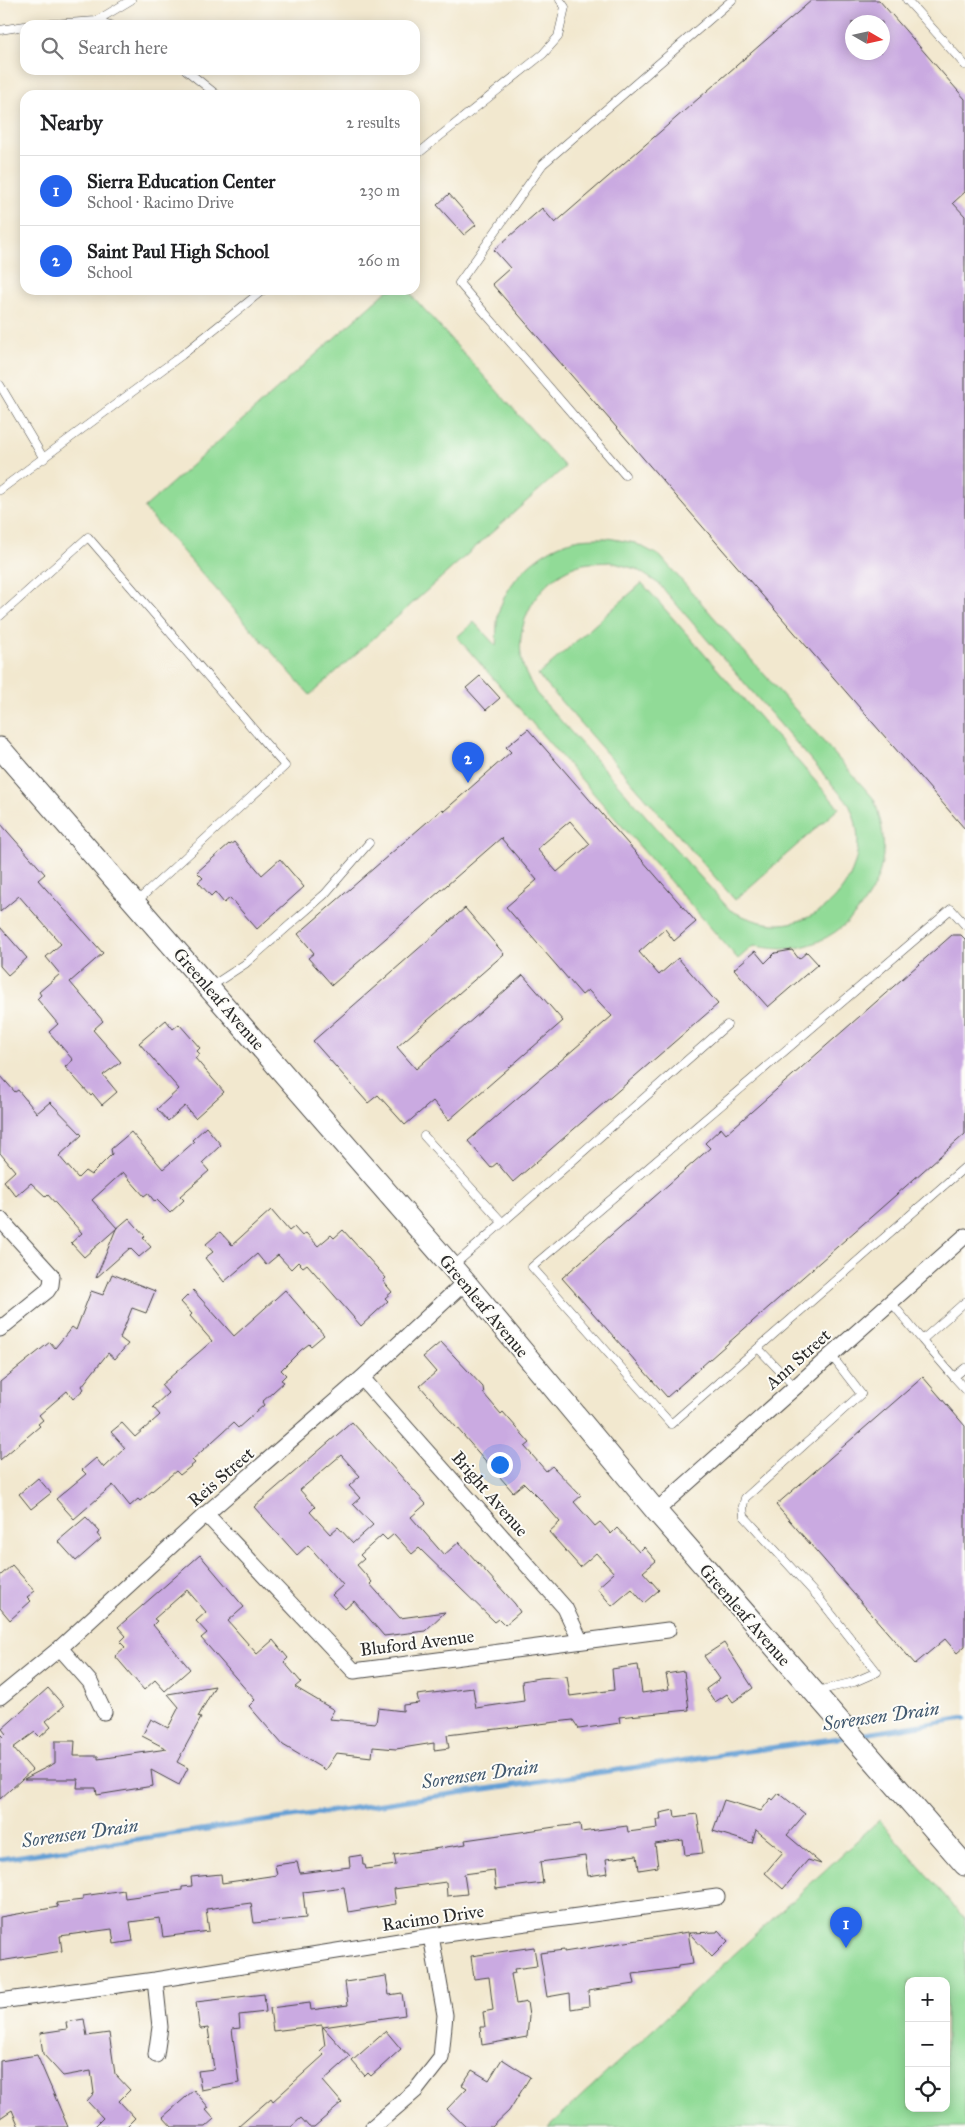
<!DOCTYPE html>
<html lang="en">
<head>
<meta charset="utf-8">
<style>
	:root { --surface:#fff; --page:#f2f2f2; --text:#202124; --muted:#757577; --line:#e0e0e0; --accent:#2563eb }
	body { margin:0; font-family:"IM FELL Great Primer",serif; background:var(--page); color:var(--text) }
	.controls { position:absolute; right:15px; bottom:15px; display:grid; overflow:hidden; border-radius:10px; box-shadow:0 2px 12px #0003 }
	.controls button { width:45px; height:45px; display:grid; place-items:center; padding:0; border:0; border-bottom:1px solid var(--line); background:var(--surface); color:var(--text); font:25px sans-serif }
	.compass { position:absolute; left:845px; top:15px; width:45px; height:45px; border-radius:50%; background:var(--surface); box-shadow:0 2px 12px #0003; rotate:99deg }
	.you { position:absolute; left:499px; top:1464px; width:18px; height:18px; margin:-12px; border:4px solid #fff; border-radius:50%; background:#1a73e8; box-shadow:0 0 0 8px #1a73e833 }
	.badge { display:grid; place-items:center; width:32px; height:32px; border-radius:50%; background:var(--accent); color:#fff; font-size:16px; font-weight:700 }
	.pin { position:absolute; translate:-50% -41px; filter:drop-shadow(0 1px 2px #0008) }
	.pin::after { content:''; position:absolute; top:26px; width:18px; height:15px; background:inherit; clip-path:polygon(0 0,100% 0,50% 100%) }
	.list { margin:0; padding:0; list-style:none }
	h2 { display:flex; justify-content:space-between; align-items:center; height:65px; margin:0; padding:0 20px; font-size:21px }
	h2 small { font-size:16px; font-weight:400; color:var(--muted) }
	.list li { display:grid; grid-template-columns:32px 1fr auto; gap:15px; align-items:center; box-sizing:border-box; height:70px; padding:0 20px; border-top:1px solid var(--line) }
	.list b { display:block; font-size:19px; white-space:nowrap }
	.list p { margin:0; font-size:16px; white-space:nowrap; color:var(--muted) }
	.list em { font-size:16px; font-style:normal; color:var(--muted) }
	.icon { flex:none; width:28px; height:28px; fill:none; stroke:currentColor; stroke-width:2; stroke-linecap:round; stroke-linejoin:round }
	.map { position:relative; flex:none; width:965px; height:2127px; overflow:hidden }
	.search { position:absolute; background:var(--surface); box-shadow:0 2px 12px #0003; left:20px; top:20px; width:400px; height:55px; display:flex; align-items:center; gap:12px; box-sizing:border-box; padding:0 18px; border-radius:15px; color:var(--muted); font-size:19px }
	.panel { position:absolute; background:var(--surface); box-shadow:0 2px 12px #0003; left:20px; top:90px; width:400px; height:205px; border-radius:15px }
	.map>svg:first-child { display:block }
</style>
</head>
<body>
<div class="map">
<svg width="965" height="2127" viewBox="0 0 965 2127">
	<rect width="100%" height="100%" fill="#fdfcf7"/>
	<filter id="ink" filterUnits="userSpaceOnUse"><feTurbulence type="fractalNoise" baseFrequency=".02" numOctaves="2"/><feDisplacementMap in="SourceGraphic" scale="10" xChannelSelector="R" yChannelSelector="G"/><feConvolveMatrix kernelMatrix="1 2 1 2 8 2 1 2 1" color-interpolation-filters="sRGB"/></filter>
	<filter id="wash" filterUnits="userSpaceOnUse"><feTurbulence type="fractalNoise" baseFrequency=".0096" numOctaves="4" result="noise"/><feDisplacementMap in="SourceGraphic" scale="20" xChannelSelector="R" yChannelSelector="G"/><feGaussianBlur stdDeviation="1.12" result="paint"/><feColorMatrix in="noise" values="0 0 0 0 0 0 0 0 0 0 0 0 0 0 0 0 0 1.4 0 .05"/><feComposite in="paint" operator="in"/></filter>
	<g filter="url(#wash)">
		<rect width="100%" height="100%" fill="#f2e8cf"/>
		<path fill="#91db97" stroke="#5e8361" fill-rule="evenodd" d="M388 290H407L565 467 310 695 144 508Z
			M608 538 635 543 660 556 874 799C880 817 885 835 883 855 878 903 833 949 783 949 773 949 763 947 753 946L738 959 457 637 474 622 496 646C497 635 496 621 499 611 509 576 545 545 580 539 589 538 599 538 608 538ZM610 562 636 569 659 584 849 804C852 812 856 821 857 830 864 876 828 921 781 924 763 925 746 918 730 910L536 693C533 686 527 678 524 669 510 626 539 575 583 564 592 562 602 563 610 562Z
			M642 583 839 808 735 900 538 675Z
			M879 1820 965 1919V2127H548ZM909 1981H946V2108H909Z"/>
		<g fill="none" stroke-linecap="round" stroke-linejoin="round">
			<path stroke="#649fd4" stroke-width="5" d="M859 1735 965 1718
				M0 1859 846 1737"/>
		</g>
		<g id="blocks">
			<path fill="#caaae1" fill-rule="evenodd" d="M812 0H879L965 99V192L953 203 965 216V829L492 284 510 268 494 250 542 208 555 223ZM852 22H882V52H852Z
				M449 194 476 225 464 235 437 205Z
				M480 676 500 698 486 710 466 688Z
				M528 729 696 922 674 941 665 929 639 952 659 975 678 958 718 1004 513 1182 497 1163 491 1168 468 1141 612 1016 588 990 582 995 506 907 537 880 501 838 332 985 308 958 314 953 298 934 442 809 444 811 468 790 511 752 506 747ZM570 821 590 844 557 872 537 849Z
				M0 823 45 874 38 880 103 953 70 982 103 1021 93 1030 121 1062 103 1075 117 1092 102 1105 93 1094 91 1096 65 1067 73 1060 49 1032 58 1024 37 999 41 995 39 992 60 974 46 957 61 944 19 896 0 912Z
				M234 842 262 875 280 859 304 887 257 929 230 898 224 903 215 892 211 896 198 882 203 878 197 872 229 844 230 845Z
				M465 908 504 954 397 1047 416 1069 523 975 563 1021 449 1120 433 1101 405 1125 378 1095 368 1103 313 1041Z
				M0 927 27 958 8 975 0 966Z
				M952 935H961L965 939V1134L667 1397 562 1278 710 1148 705 1143 721 1128 726 1134Z
				M792 950 799 959 807 952 818 964 768 1007 734 969 755 951 765 963 775 953Z
				M166 1020 173 1029 179 1024 200 1048 197 1051 200 1054 195 1058 224 1092 195 1118 185 1106 168 1121 157 1109 179 1089 139 1043Z
				M0 1075 15 1092 18 1090 37 1113 50 1102 82 1135 59 1156 78 1178 85 1171 91 1175 112 1154 111 1149 131 1132 163 1169 194 1142 192 1140 206 1127 221 1145 202 1163 209 1171 180 1196 184 1200 170 1213 157 1200 155 1202 148 1193 144 1196 123 1172 92 1200 117 1228 84 1257 71 1243 82 1233 48 1195 46 1197 31 1183 16 1196 4 1181 15 1171 0 1153Z
				M271 1210 289 1231 294 1227 302 1236 306 1233 318 1246 331 1235 334 1238 343 1230 386 1278 383 1281 392 1292 385 1298 388 1301 361 1326 307 1264 303 1267 298 1262 291 1269 278 1255 266 1265 257 1254 224 1282 205 1258 213 1252 206 1244 220 1232 232 1245Z
				M129 1218 145 1236 143 1238 151 1247 139 1257 130 1248 96 1278 116 1229Z
				M112 1274 155 1291 146 1313 132 1308 120 1338 128 1344 115 1359 108 1353 82 1386 84 1389 73 1399 67 1391 39 1415 43 1420 38 1424 40 1426 0 1460V1382L50 1342 55 1348 72 1327 76 1330 91 1291 103 1295Z
				M193 1290 234 1336 285 1290 324 1335 311 1346 309 1344 301 1350 281 1370 286 1375 281 1380 284 1382 262 1402 264 1405 238 1428 233 1423 192 1460 195 1463 180 1475 176 1471 140 1501 138 1499 130 1506 113 1485 74 1519 56 1499 86 1474 82 1470 96 1458 104 1468 125 1448 111 1432 122 1423 135 1437 160 1415 153 1407 168 1393 161 1385 212 1341 190 1316 192 1314 181 1302Z
				M441 1342 483 1387 484 1394 501 1414 503 1412 530 1443 525 1447 546 1471 552 1466 581 1496 574 1502 595 1526 600 1522 611 1534 617 1528 639 1552 644 1547 656 1561 643 1572 659 1590 644 1603 632 1589 612 1606 597 1588 614 1573 596 1553 580 1567 549 1532 560 1522 541 1500 524 1483 513 1492 420 1386 436 1372 423 1357Z
				M923 1377 965 1426V1646L957 1653 945 1639 915 1664 776 1505Z
				M352 1422 426 1504 411 1517 444 1555 459 1542 515 1604 520 1612 505 1625 499 1619 495 1622 419 1548 412 1554 394 1534 387 1540 382 1535 360 1555 364 1559 357 1565 372 1582 370 1584 400 1618 445 1612 425 1631 384 1636 354 1601 345 1609 332 1595 343 1585 308 1545 297 1555 254 1507ZM341 1455 360 1476 349 1486 360 1498 353 1504 373 1525 353 1543 338 1527 330 1534 310 1512 315 1507 300 1490Z
				M38 1478 51 1493 31 1509 19 1494Z
				M86 1517 100 1532 97 1534 101 1539 76 1561 58 1541Z
				M200 1555 244 1607 228 1621 257 1654 273 1640 288 1658 284 1662 301 1682 295 1687 334 1710 329 1719 376 1723 378 1708 403 1711V1705L419 1703 417 1695 473 1688 476 1708 524 1701 522 1681 539 1678 567 1676 570 1696 614 1690 612 1669 638 1665 642 1693 669 1689 666 1674 684 1671 689 1710 619 1717 620 1723 579 1729 573 1720 447 1735 449 1748 434 1750V1743L396 1749 373 1747 372 1757 336 1753 325 1770 283 1745 249 1706 255 1700 201 1638 207 1633 196 1621 206 1612 187 1590 154 1619 157 1621 153 1625 190 1669 165 1691 155 1680 144 1690 115 1656 125 1647 120 1642 126 1636 118 1627Z
				M12 1565 35 1591 27 1597 31 1601 10 1620 0 1608V1576Z
				M724 1643 753 1688 733 1702 727 1694 715 1702 706 1689 720 1679 704 1656Z
				M215 1686 198 1717 201 1718 177 1762 188 1768 179 1785 151 1770 153 1786 97 1795 96 1788H77L78 1779H24L55 1763V1741H75L74 1756H98V1759L167 1749 142 1736 151 1719 168 1728 179 1707 168 1694Z
				M48 1688 64 1706 46 1721 51 1727 40 1737 35 1732 13 1748 32 1770 0 1799V1734L3 1737 6 1734 2 1729Z
				M779 1793 805 1814 787 1835 821 1864 808 1860 783 1889 765 1873 783 1852 756 1830 752 1843 713 1831 724 1800 761 1811 771 1798 773 1800Z
				M674 1810 675 1817 697 1814 703 1853 685 1855 683 1840 655 1844 658 1867 639 1870 637 1855 606 1859 608 1873 588 1876 585 1856 540 1862 543 1883 496 1889 494 1870 464 1874 467 1894 447 1896 446 1882 394 1889 396 1904 348 1912 344 1887 303 1892 306 1918 254 1923 251 1903 206 1909 209 1931 163 1937 160 1918 130 1922 133 1941 114 1944 112 1929 60 1936 62 1951 0 1961V1917L58 1907 56 1903 83 1900V1896L124 1890 125 1898 182 1890V1887L192 1886 191 1877 221 1874 222 1883 277 1875 275 1865 297 1862 300 1873 350 1867 349 1857 362 1855 363 1865H365L366 1869 396 1865 394 1855 466 1844 465 1840 555 1827 580 1824 581 1832 627 1826 628 1832 658 1828 657 1820H661L660 1813Z
				M718 1930 728 1941 712 1957 689 1933 717 1932Z
				M688 1932 693 1964 678 1966V1968L633 1974 635 1984 588 1991 589 2006 571 2009 570 1993 547 1997 540 1953 564 1950V1952Z
				M534 1947 537 1966 514 1969 515 1973 511 1974 516 2004 527 2002 529 2016 527 2037 482 2045 480 2027H485L483 2012 493 2010 489 1977 474 1979 471 1956Z
				M386 1976 389 1995 402 1993 405 2015 323 2027 350 2057 323 2081 342 2103 314 2127H309L301 2118 291 2127H238L271 2098 273 2101 324 2055 320 2051 325 2046 322 2025 273 2031 270 2008 310 2003 311 2010 348 2005 345 1982Z
				M264 1994 266 2012 239 2015 240 2028 232 2029 239 2083 201 2090 198 2071 214 2069 208 2028 201 2029 199 2026 196 2002Z
				M84 2019 87 2036 109 2033 115 2074 130 2090 119 2101 135 2118 126 2127H94L103 2118 87 2101 94 2093 91 2071 63 2076 43 2054 40 2033 67 2029 66 2022Z
				M386 2031 401 2049 371 2076 368 2073 365 2076 352 2061Z
				M37 2055 68 2127H19L12 2110 0 2118V2061Z
				M502 2059 530 2077 509 2111 492 2127H466L447 2109 467 2088 462 2085 472 2070 489 2080Z
				M194 2090 209 2108 206 2110 214 2119 205 2127H172L163 2117Z"/>
		</g>
	</g>
	<g filter="url(#ink)">
		<use href="#blocks" fill-opacity="0" stroke="#494744" stroke-width="1"/>
		<g fill="none" stroke-linecap="round" stroke-linejoin="round">
			<defs>
				<path id="lane" d="M907 0 965 65
					M96 21 131 0
					M38 25 96 21 111 25
					M0 30 25 26
					M186 70 217 95
					M415 156 543 54 558 37 565 7 560 0
					M0 385 44 459
					M625 475 459 283 543 164 732 0
					M0 490 182 355 263 290
					M0 616 88 537 285 766 135 903
					M965 925 951 909 532 1267 671 1424 965 1167
					M210 987 245 964 325 894 369 843
					M424 1136 502 1222
					M453 1266 727 1025
					M891 1302 922 1340
					M758 1348 795 1387
					M965 1368 954 1377 965 1389
					M954 1377 922 1340 965 1302
					M817 1691 854 1682 877 1672 818 1597 744 1516 743 1506 745 1498 861 1394 831 1355"/>
				<path id="street" d="M0 1219 52 1276 51 1285 47 1291 0 1329
					M362 1378 565 1608 580 1640
					M656 1511 965 1236
					M206 1514 354 1671 668 1630
					M60 1648 90 1682 104 1712
					M0 1697 60 1648 206 1514 362 1378 465 1282
					M155 1980 160 2027 156 2055
					M0 2001 155 1980 431 1936 717 1897
					M373 2127 416 2090 441 2058 445 2015 431 1936"/>
				<path id="secondary" d="M0 748 465 1282 656 1511 965 1865"/>
			</defs>
			<use href="#lane" stroke="#494744" stroke-width="9"/>
			<use href="#street" stroke="#494744" stroke-width="17"/>
			<use href="#secondary" stroke="#494744" stroke-width="23"/>
			<use href="#lane" stroke="#fff" stroke-width="8"/>
			<use href="#street" stroke="#fff" stroke-width="15"/>
			<use href="#secondary" stroke="#fff" stroke-width="21"/>
		</g>
	</g>
	<g text-anchor="middle" dominant-baseline="central" stroke-width="4" stroke-linejoin="round" paint-order="stroke">
		<g font-size="18" fill="#2b2b2b" stroke="#fdfcf7">
			<text transform="translate(219 999) rotate(49)">Greenleaf Avenue</text>
			<text transform="translate(484 1306) rotate(50)">Greenleaf Avenue</text>
			<text transform="translate(798 1359) rotate(-42)">Ann Street</text>
			<text transform="translate(221 1477) rotate(-41)">Reis Street</text>
			<text transform="translate(490 1494) rotate(49)">Bright Avenue</text>
			<text transform="translate(745 1615) rotate(49)">Greenleaf Avenue</text>
			<text transform="translate(417 1643) rotate(-7)">Bluford Avenue</text>
			<text transform="translate(433 1918) rotate(-8)">Racimo Drive</text>
		</g>
		<g font-size="19" font-style="italic" fill="#42596f" stroke="#fdfcf7">
			<text transform="translate(881 1716) rotate(-8)">Sorensen Drain</text>
			<text transform="translate(480 1774) rotate(-8)">Sorensen Drain</text>
			<text transform="translate(80 1833) rotate(-8)">Sorensen Drain</text>
		</g>
	</g>
</svg>
<div class="controls">
<button>+</button>
<button>−</button>
<button><svg class="icon" aria-label="locate" viewBox="0 0 24 24"><circle cx="12" cy="12" r="6"/><path d="M12 2v4M12 18v4M2 12h4M18 12h4"/></svg></button>
</div>
<svg class="compass" viewBox="-18 -18 36 36"><path d="M0-13l5 13h-10z" fill="#e53935"/><path d="M0 13l5-13h-10z" fill="#757577"/></svg>
<div class="you"></div>
<div class="pin badge" style="left:846px;top:1948px">1</div>
<div class="pin badge" style="left:468px;top:783px">2</div>
<div class="search"><svg class="icon" aria-label="search" viewBox="0 0 24 24"><circle cx="10" cy="10" r="6"/><path d="M15 15l6 6"/></svg>Search here</div>
<section class="panel">
<h2>Nearby<small>2 results</small></h2>
<ul class="list">
<li><span class="badge">1</span><div><b>Sierra Education Center</b><p>School · Racimo Drive</p></div><em>230 m</em></li>
<li><span class="badge">2</span><div><b>Saint Paul High School</b><p>School</p></div><em>260 m</em></li>
</ul>
</section>
</div>
</body>
</html>
